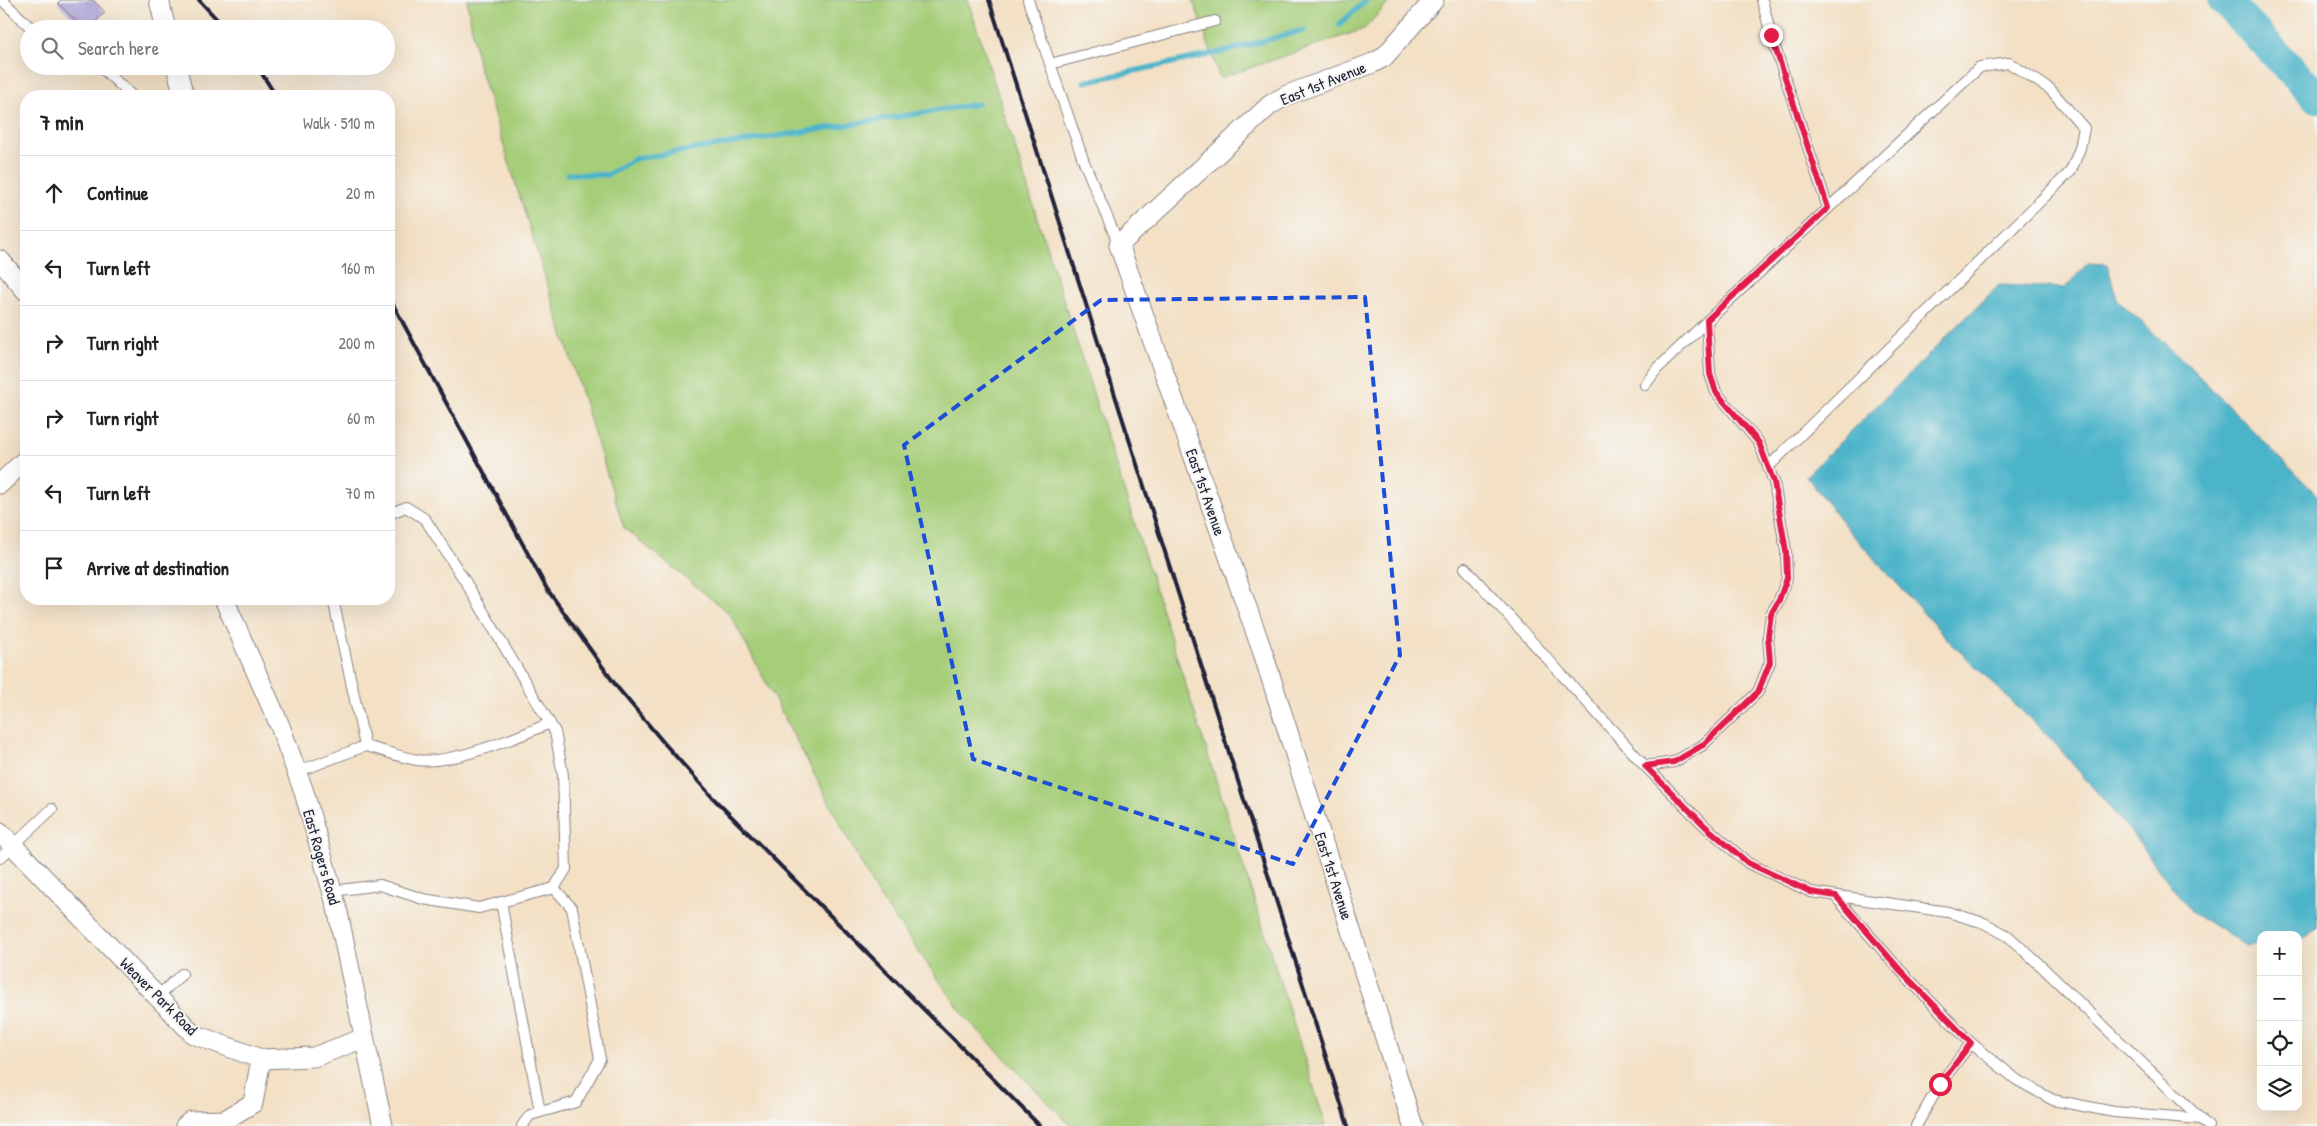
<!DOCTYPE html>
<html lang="en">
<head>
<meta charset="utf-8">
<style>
	:root { --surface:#fff; --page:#f2f2f2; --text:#222; --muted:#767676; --line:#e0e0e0 }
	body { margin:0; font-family:"Patrick Hand",sans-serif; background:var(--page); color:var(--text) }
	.controls { position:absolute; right:15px; bottom:15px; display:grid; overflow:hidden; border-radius:10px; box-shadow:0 5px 20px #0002 }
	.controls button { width:45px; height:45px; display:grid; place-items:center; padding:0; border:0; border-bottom:1px solid var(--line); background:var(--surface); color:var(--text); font:25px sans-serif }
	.stop { position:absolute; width:15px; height:15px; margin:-11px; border:4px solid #e11d48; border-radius:50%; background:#fff }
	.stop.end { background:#e11d48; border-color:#fff; box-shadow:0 1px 5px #0008 }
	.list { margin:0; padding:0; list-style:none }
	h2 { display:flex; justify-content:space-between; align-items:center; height:65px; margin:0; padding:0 20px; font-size:21px }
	h2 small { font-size:16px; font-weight:400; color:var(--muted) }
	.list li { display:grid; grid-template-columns:32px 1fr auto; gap:15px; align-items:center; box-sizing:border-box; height:75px; padding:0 20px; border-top:1px solid var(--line) }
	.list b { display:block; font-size:19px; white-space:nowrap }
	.list em { font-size:16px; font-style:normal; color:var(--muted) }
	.icon { flex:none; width:28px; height:28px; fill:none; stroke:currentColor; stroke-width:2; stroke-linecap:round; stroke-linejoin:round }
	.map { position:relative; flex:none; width:2317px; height:1126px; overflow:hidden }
	.search { position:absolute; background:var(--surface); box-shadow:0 5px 20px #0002; left:20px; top:20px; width:375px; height:55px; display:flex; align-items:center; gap:12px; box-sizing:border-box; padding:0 18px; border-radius:28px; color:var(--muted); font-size:19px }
	.panel { position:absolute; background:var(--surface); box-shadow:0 5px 20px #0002; left:20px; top:90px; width:375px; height:515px; border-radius:20px }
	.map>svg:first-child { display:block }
</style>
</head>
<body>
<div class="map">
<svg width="2317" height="1126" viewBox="0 0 2317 1126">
	<rect width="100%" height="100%" fill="#f6f6f2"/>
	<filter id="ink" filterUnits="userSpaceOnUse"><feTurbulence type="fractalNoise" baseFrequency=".02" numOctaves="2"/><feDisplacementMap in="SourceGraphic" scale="10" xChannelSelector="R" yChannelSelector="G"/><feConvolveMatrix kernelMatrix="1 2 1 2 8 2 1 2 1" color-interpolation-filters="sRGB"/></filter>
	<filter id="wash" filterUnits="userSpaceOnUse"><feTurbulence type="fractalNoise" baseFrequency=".0096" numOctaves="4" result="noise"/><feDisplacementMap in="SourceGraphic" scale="20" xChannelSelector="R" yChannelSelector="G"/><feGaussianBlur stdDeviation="1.12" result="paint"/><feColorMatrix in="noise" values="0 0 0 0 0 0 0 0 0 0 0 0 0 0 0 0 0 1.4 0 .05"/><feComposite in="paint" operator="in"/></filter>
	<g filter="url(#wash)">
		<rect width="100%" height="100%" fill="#f3e0c5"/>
		<path fill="#a6ce79" stroke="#64785a" d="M467 0H968L1326 1126H1071L966 1018 876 892 730 614 624 528 478 64Z
			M1193 0H1391L1364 29 1220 78Z"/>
		<path fill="#4bb4c9" stroke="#366b82" d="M2088 263 2107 264 2117 299 2187 364 2317 495V928L2299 943 2298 935H2261V945L2246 946 2190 911 2131 832 2052 740 1950 642 1850 532 1806 476 1999 285 2065 288Z"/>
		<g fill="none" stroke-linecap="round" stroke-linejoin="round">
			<path stroke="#4bb4c9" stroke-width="5.5" d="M1339 25 1366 0
				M1084 82 1231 50 1304 30
				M568 174 607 175 634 159 978 104"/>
			<path stroke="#4bb4c9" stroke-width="32" d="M2224 0 2317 97"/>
		</g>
		<g id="blocks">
			<path fill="#a89ed5" d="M61 0H93L105 12 88 29H84L58 3Z"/>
		</g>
	</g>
	<g filter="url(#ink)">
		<use href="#blocks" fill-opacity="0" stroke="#8a8180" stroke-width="1"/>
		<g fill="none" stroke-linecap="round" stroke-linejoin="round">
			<defs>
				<path id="lane" d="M2 0 32 29
					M1028 0 1084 162 1119 245
					M1762 0 1771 35 1828 208
					M1050 64 1215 21
					M100 66 132 96
					M1645 385 1656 370 1707 321
					M1465 568 1645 766 1674 762 1703 745 1758 692 1770 662 1768 636 1771 614 1779 600 1787 578 1786 551 1774 482 1759 443 1716 392 1710 374 1707 321 1980 67 2009 63 2050 89 2084 128 2080 148 2071 171 1768 467
					M333 599 365 746C382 750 400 757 417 760 451 765 518 737 550 723
					M1645 766 1705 826 1748 863 1811 892 1948 912 1984 923 2008 936 2040 965 2208 1126
					M297 772 365 746
					M0 858 52 809
					M332 891 380 885 423 899 479 908 554 888 566 869 563 775 555 732 465 581 425 519 406 507 389 514
					M1835 896 1900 970 1971 1043 2017 1080 2053 1100 2114 1112 2201 1119
					M501 902 540 1112
					M158 996 182 974
					M522 1126 530 1115 576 1102 600 1059 572 908 554 888
					M1916 1126 1940 1084 1971 1043"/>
				<path id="street" d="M159 0 166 29
					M176 66 184 96
					M0 260 26 291
					M0 484 26 459
					M224 599 280 726 304 792 337 908 383 1126
					M0 832 193 1034 261 1059 314 1057 364 1038
					M185 1126 191 1121 225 1120 253 1103 261 1059
					M1413 1126 1263 653 1119 245 1270 105 1287 95 1373 63 1384 57 1434 0"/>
			</defs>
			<use href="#lane" stroke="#8a8180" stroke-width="12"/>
			<use href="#street" stroke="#8a8180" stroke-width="21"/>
			<use href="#lane" stroke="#fff" stroke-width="10"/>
			<use href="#street" stroke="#fff" stroke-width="19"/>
			<path stroke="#22223b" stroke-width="4" d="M199 0 226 29
				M989 0 1348 1126
				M257 66 276 96
				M389 297 547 589 617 687 664 743 713 798 1040 1126"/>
		</g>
	</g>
	<g fill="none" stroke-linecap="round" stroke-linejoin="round" filter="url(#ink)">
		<path stroke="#e11d48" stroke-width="6" d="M1771 35 1828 208 1707 320 1710 374 1716 392 1759 443 1774 482 1786 551 1787 578 1779 600 1771 614 1768 636 1770 662 1758 692 1703 745 1674 762 1645 766 1705 826 1748 863 1811 892 1836 896 1900 970 1971 1043 1940 1084"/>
	</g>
	<path fill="none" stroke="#1d4ed8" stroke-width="4" stroke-dasharray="10 6" stroke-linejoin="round" d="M1365 297 1400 655 1293 864 973 759 904 445 1101 300Z"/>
	<g text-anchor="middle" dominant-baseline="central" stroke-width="4" stroke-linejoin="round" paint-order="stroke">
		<g font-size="16" fill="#22223b" stroke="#f6f6f2">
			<text transform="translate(1323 83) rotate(-22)">East 1st Avenue</text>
			<text transform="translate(1206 492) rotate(71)">East 1st Avenue</text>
			<text transform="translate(322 857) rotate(74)">East Rogers Road</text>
			<text transform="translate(1334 876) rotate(72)">East 1st Avenue</text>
			<text transform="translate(159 996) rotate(45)">Weaver Park Road</text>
		</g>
	</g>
</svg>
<div class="controls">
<button>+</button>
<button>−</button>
<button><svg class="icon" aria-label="locate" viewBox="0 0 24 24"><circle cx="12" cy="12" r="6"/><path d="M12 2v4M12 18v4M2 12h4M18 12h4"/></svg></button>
<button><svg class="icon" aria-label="layers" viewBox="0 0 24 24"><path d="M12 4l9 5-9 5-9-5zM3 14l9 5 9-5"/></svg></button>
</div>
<div class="stop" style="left:1940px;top:1084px"></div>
<div class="stop end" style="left:1771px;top:35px"></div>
<div class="search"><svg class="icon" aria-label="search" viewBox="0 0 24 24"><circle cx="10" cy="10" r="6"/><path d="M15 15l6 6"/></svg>Search here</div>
<section class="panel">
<h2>7 min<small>Walk · 510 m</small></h2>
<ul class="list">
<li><svg class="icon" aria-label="ahead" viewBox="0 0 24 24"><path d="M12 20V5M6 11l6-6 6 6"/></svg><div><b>Continue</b></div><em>20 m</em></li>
<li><svg class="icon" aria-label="left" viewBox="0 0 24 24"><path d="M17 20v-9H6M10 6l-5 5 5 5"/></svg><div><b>Turn left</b></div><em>160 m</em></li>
<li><svg class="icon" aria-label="right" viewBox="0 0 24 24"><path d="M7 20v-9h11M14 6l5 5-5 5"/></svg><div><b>Turn right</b></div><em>200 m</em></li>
<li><svg class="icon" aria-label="right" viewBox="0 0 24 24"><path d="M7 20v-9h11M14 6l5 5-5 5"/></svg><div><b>Turn right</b></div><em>60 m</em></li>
<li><svg class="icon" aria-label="left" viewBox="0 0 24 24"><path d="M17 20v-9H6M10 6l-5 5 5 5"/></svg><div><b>Turn left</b></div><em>70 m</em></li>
<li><svg class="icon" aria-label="arrive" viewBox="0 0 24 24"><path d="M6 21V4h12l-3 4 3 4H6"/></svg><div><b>Arrive at destination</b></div></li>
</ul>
</section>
</div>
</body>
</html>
